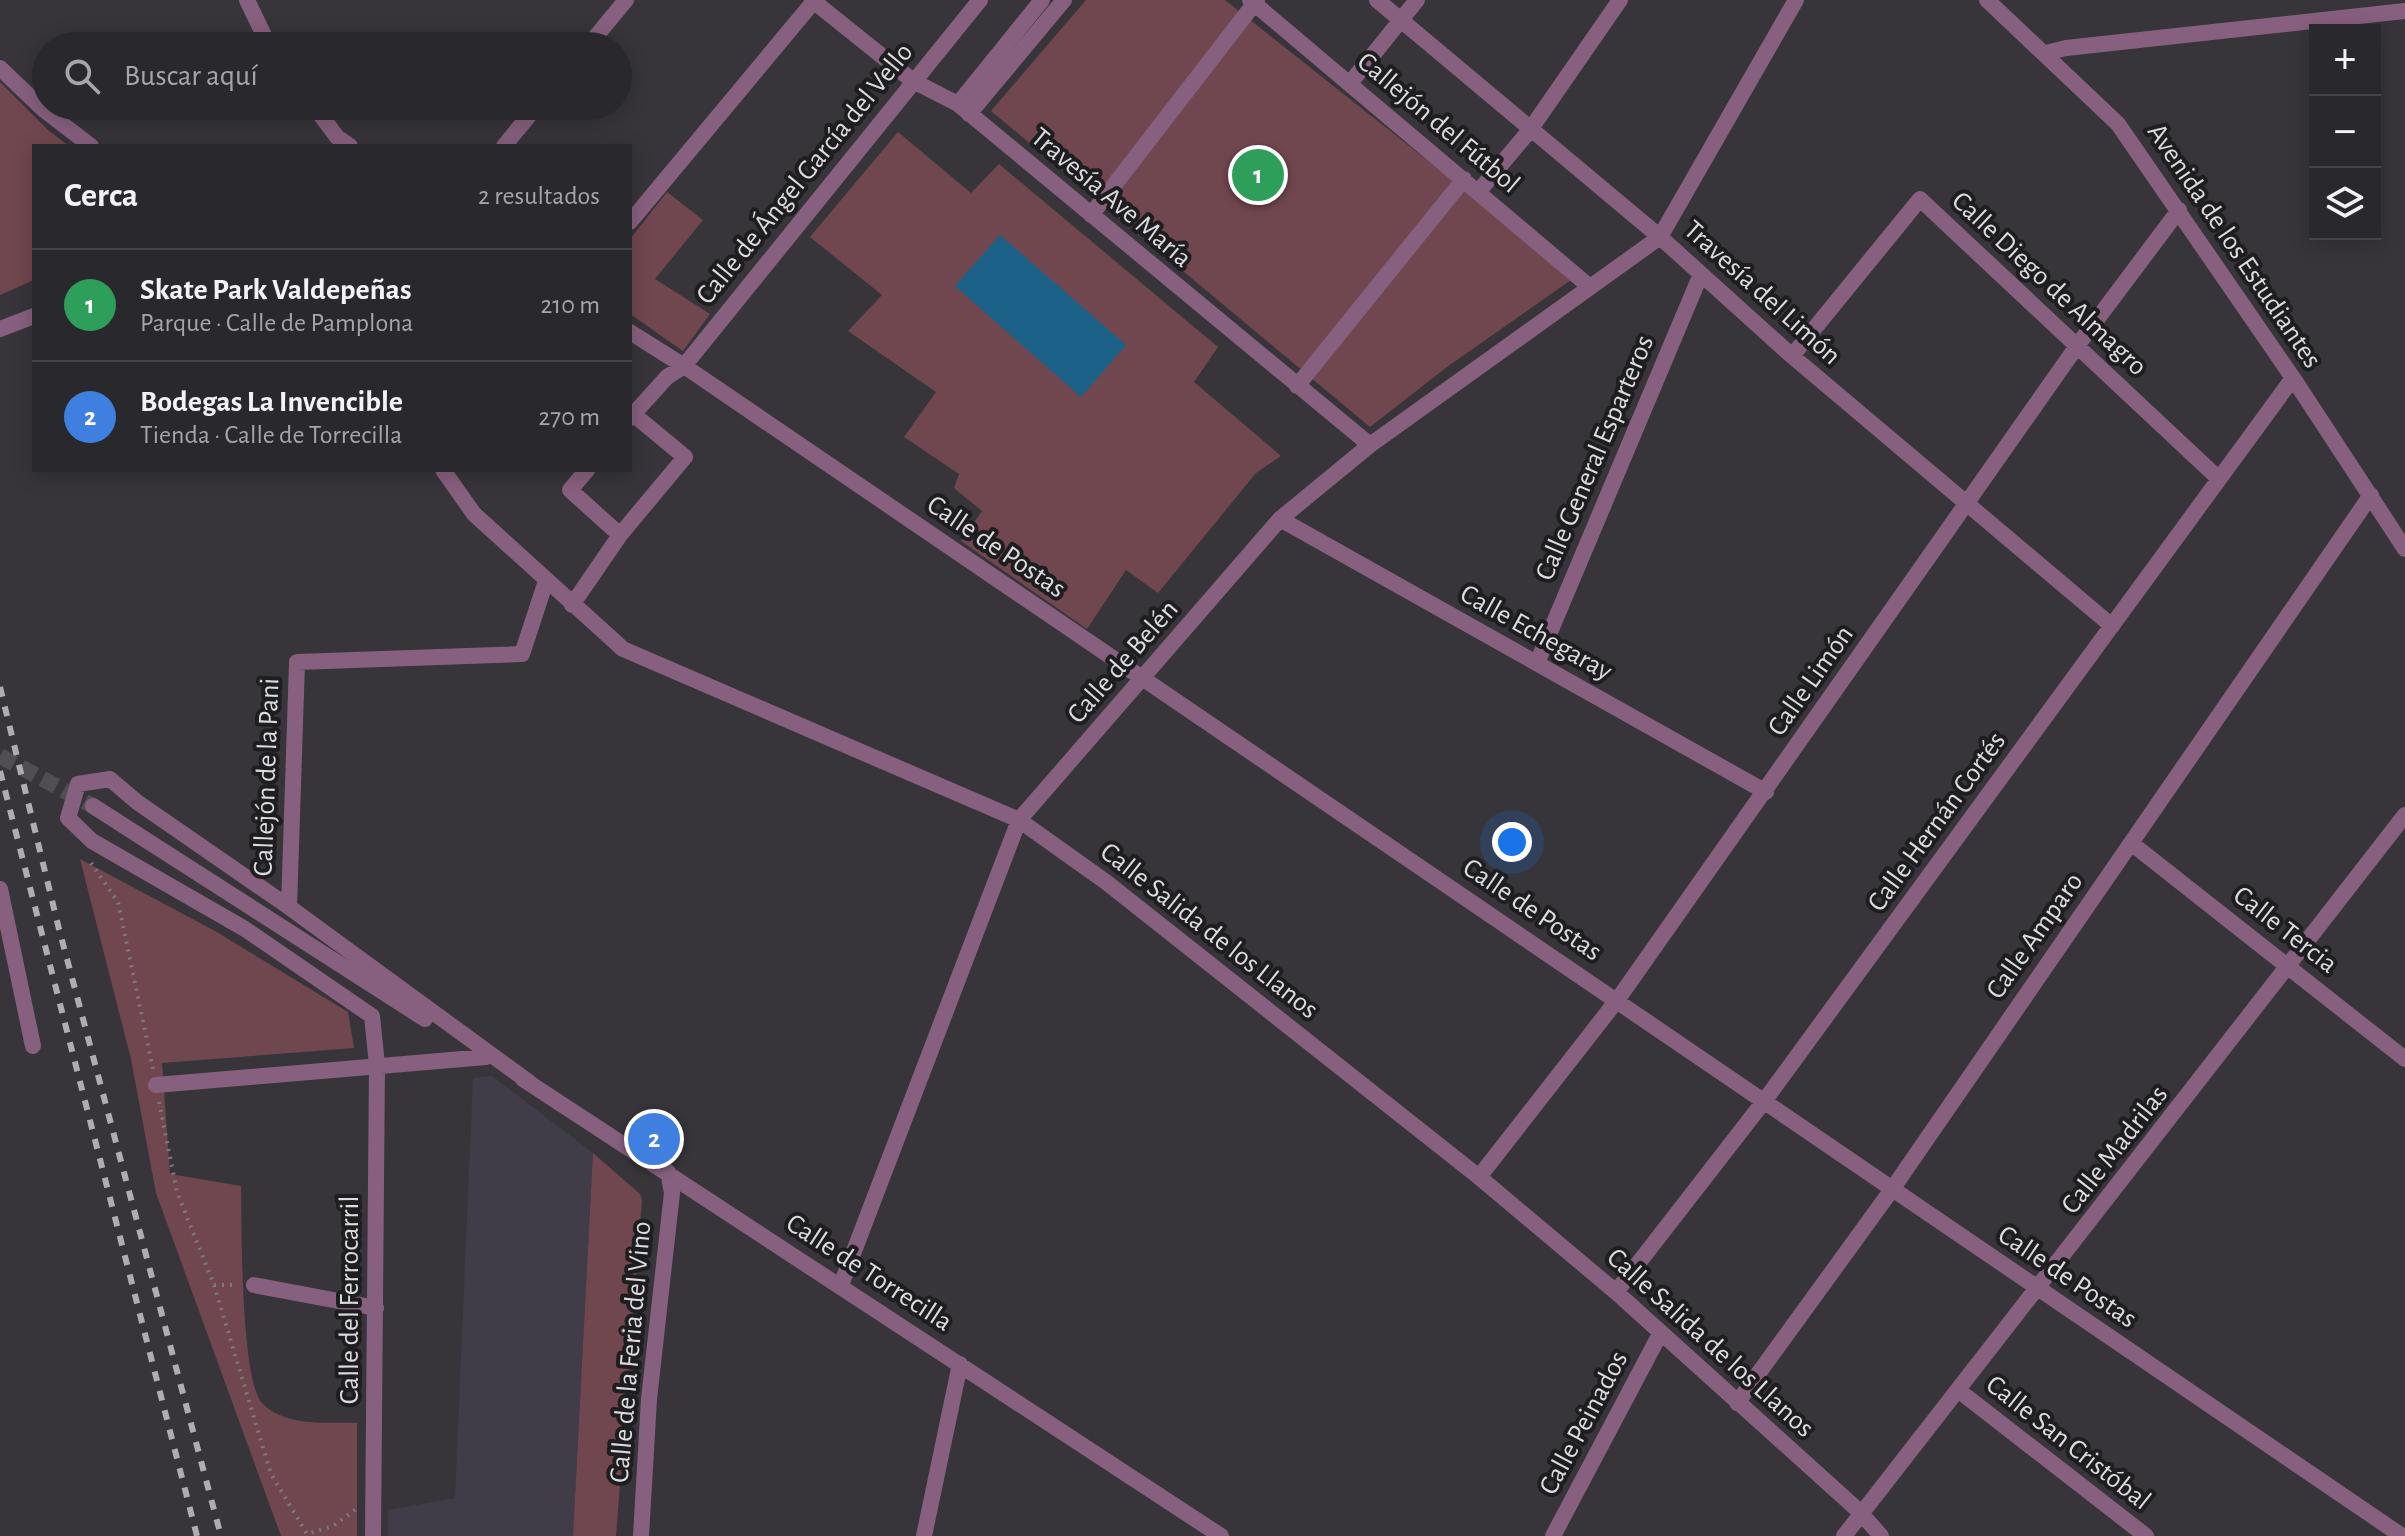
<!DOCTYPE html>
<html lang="es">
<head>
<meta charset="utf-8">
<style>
	:root { --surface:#29282c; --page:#313034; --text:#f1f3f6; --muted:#a5a6a9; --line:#454448; --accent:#6cd362 }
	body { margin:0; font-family:"Alegreya Sans",sans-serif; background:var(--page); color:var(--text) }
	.controls { position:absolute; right:24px; top:24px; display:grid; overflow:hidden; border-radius:0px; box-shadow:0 4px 20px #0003 }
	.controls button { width:72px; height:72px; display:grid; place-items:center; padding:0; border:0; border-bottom:2px solid var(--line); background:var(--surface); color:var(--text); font:40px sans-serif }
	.you { position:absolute; left:1512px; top:842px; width:28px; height:28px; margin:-20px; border:6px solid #fff; border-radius:50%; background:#1a73e8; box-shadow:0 0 0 12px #1a73e833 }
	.badge { display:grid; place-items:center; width:52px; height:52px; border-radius:50%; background:var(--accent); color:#fff; font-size:26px; font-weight:700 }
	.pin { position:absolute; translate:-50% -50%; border:4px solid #fff; box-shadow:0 2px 8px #0006 }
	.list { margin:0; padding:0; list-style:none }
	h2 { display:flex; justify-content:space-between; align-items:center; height:104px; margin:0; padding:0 32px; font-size:34px }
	h2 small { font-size:26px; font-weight:400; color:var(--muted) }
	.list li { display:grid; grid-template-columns:52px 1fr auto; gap:24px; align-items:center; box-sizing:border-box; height:112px; padding:0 32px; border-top:2px solid var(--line) }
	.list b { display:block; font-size:30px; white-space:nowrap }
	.list p { margin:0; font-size:26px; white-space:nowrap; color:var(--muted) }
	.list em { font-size:26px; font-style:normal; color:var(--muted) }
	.icon { flex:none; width:44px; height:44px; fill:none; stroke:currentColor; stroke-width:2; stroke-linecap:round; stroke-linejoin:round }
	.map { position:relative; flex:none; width:2405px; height:1536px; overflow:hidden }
	.search { position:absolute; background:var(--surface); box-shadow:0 4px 20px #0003; left:32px; top:32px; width:600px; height:88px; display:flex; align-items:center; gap:20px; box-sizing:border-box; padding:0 28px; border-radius:44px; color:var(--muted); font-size:30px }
	.panel { position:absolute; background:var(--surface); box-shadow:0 4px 20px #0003; left:32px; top:144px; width:600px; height:328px; border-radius:0px }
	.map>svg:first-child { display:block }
</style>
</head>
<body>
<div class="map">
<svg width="2405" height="1536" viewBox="0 0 2405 1536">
	<rect width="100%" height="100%" fill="#37353a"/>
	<path fill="#413d48" d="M492 1076 593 1153 573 1536H388V1510L455 1498 473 1078Z"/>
	<path fill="#71474f" d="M1086 0H1225L1528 240 1571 280 1447 367 1370 427 991 111Z
		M0 82 48 130 69 146H34V280L0 295Z
		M898 132 971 193 999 164 1218 347 1194 382 1281 456 1256 473 1158 593 1126 570 1087 629 961 541 982 511 954 488 959 474 904 437 936 392 848 331 882 295 810 237Z
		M667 192 703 220 655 279 710 314 683 351 630 314V239Z
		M80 859 215 931 348 1012 354 1048 162 1063 170 1174 241 1186C242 1224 240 1382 263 1404 286 1427 327 1422 357 1423V1536H281L156 1193 131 1059Z
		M593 1153 640 1194 642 1200 616 1536H573Z"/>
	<path fill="#1c6188" d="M1000 235 1126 345 1081 397 955 286Z"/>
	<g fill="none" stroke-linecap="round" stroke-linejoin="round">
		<path stroke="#504e53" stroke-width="16" stroke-dasharray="16 8" stroke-linecap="butt" d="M0 756 93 806"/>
		<path stroke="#7b7a7e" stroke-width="4" stroke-dasharray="2 6" stroke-linecap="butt" d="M91 863 118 902 153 1069
			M159 1102 177 1192 214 1285 271 1474 307 1534 333 1526 356 1509
			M214 1285H236"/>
		<path stroke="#88607f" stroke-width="16" d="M247 0 269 46
			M812 0 913 81 958 104 1370 445
			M1250 0 1590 287
			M1377 0 1660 237 1792 356 2112 626
			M1987 0 2118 124 2293 378 2405 549
			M588 46 626 0
			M2046 53 2066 48 2405 11
			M0 68 44 110 91 146
			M1351 82 1417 0
			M958 104 1042 0
			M314 106 337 137 350 146
			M969 114 1064 0
			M504 146 537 106
			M1479 191 1530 130 1620 0
			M1091 215 1257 0
			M630 222 815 0
			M0 329 34 316
			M630 332 684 366 2402 1536
			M1792 356 1920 199 2219 479
			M1297 386 1464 179
			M630 418 667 377 684 366 980 0
			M443 470 474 514 623 649 1019 820 1106 882 1479 1177 1616 1292 1860 1512 1881 1536
			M587 470 570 490 620 535 685 457 633 414
			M1280 519 1766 792
			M572 605 620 535
			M1537 663 1701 274
			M93 806 425 1019
			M2131 843 2405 1059
			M0 889 33 1046
			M289 907 297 662 522 654 546 581
			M523 1079 1221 1536
			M156 1085 486 1057
			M1479 1177 1618 999 2077 346 2179 210
			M254 1285 376 1308
			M841 1285 1019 820 1280 519 1370 445 1660 237 1796 0
			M1616 1292 1765 1100 2293 378
			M1958 1390 2146 1536
			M1737 1403 1893 1188 2371 495
			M373 1536 377 1065 372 1016 245 929 92 841 68 818 78 784 110 779 137 802 289 907 530 1083
			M641 1536 649 1399 672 1193 668 1172
			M924 1536 960 1364
			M1553 1536 1660 1334
			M1844 1536 2405 815"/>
		<path stroke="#aeadb1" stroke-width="6" stroke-dasharray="10 10" stroke-linecap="butt" d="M0 687 59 929 221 1536
			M0 771 197 1536"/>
	</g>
	<g text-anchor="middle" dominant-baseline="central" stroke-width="8" stroke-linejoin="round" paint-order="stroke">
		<g font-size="28" fill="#dcdbdf" stroke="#1e1d1f">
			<text transform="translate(1438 123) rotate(40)">Callejón del Fútbol</text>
			<text transform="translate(805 174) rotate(-51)">Calle de Ángel García del Vello</text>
			<text transform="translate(1111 198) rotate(40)">Travesía Ave María</text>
			<text transform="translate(2234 246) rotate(56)">Avenida de los Estudiantes</text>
			<text transform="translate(2049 284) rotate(43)">Calle Diego de Almagro</text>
			<text transform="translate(1762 293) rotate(42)">Travesía del Limón</text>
			<text transform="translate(1595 458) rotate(-67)">Calle General Esparteros</text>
			<text transform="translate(996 547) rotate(34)">Calle de Postas</text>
			<text transform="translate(1536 633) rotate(29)">Calle Echegaray</text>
			<text transform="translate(1123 662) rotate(-49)">Calle de Belén</text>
			<text transform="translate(1811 681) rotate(-55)">Calle Limón</text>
			<text transform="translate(267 777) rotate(-88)">Callejón de la Pani</text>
			<text transform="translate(1937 822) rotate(-54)">Calle Hernán Cortés</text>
			<text transform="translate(1532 910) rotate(34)">Calle de Postas</text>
			<text transform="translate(2285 930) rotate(38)">Calle Tercia</text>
			<text transform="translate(1209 931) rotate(38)">Calle Salida de los Llanos</text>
			<text transform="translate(2035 936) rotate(-55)">Calle Amparo</text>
			<text transform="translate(2115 1150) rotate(-52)">Calle Madrilas</text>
			<text transform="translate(869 1273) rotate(33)">Calle de Torrecilla</text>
			<text transform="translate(2067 1277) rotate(34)">Calle de Postas</text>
			<text transform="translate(350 1300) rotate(-90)">Calle del Ferrocarril</text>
			<text transform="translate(1710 1343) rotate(42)">Calle Salida de los Llanos</text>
			<text transform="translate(631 1352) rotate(-85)">Calle de la Feria del Vino</text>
			<text transform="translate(1584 1423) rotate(-62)">Calle Peinados</text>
			<text transform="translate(2068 1443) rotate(38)">Calle San Cristóbal</text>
		</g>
	</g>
</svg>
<div class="controls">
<button>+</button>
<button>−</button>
<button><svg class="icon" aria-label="layers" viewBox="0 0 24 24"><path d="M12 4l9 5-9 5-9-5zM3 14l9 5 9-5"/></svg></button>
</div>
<div class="you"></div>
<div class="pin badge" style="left:1258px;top:175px;background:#2e9e5b">1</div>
<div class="pin badge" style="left:654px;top:1139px;background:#3f7fe0">2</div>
<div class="search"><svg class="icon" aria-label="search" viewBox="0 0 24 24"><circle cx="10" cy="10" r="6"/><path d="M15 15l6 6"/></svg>Buscar aquí</div>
<section class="panel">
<h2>Cerca<small>2 resultados</small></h2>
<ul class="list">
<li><span class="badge" style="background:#2e9e5b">1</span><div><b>Skate Park Valdepeñas</b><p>Parque · Calle de Pamplona</p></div><em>210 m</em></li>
<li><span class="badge" style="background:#3f7fe0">2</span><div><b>Bodegas La Invencible</b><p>Tienda · Calle de Torrecilla</p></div><em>270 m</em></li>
</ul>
</section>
</div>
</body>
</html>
